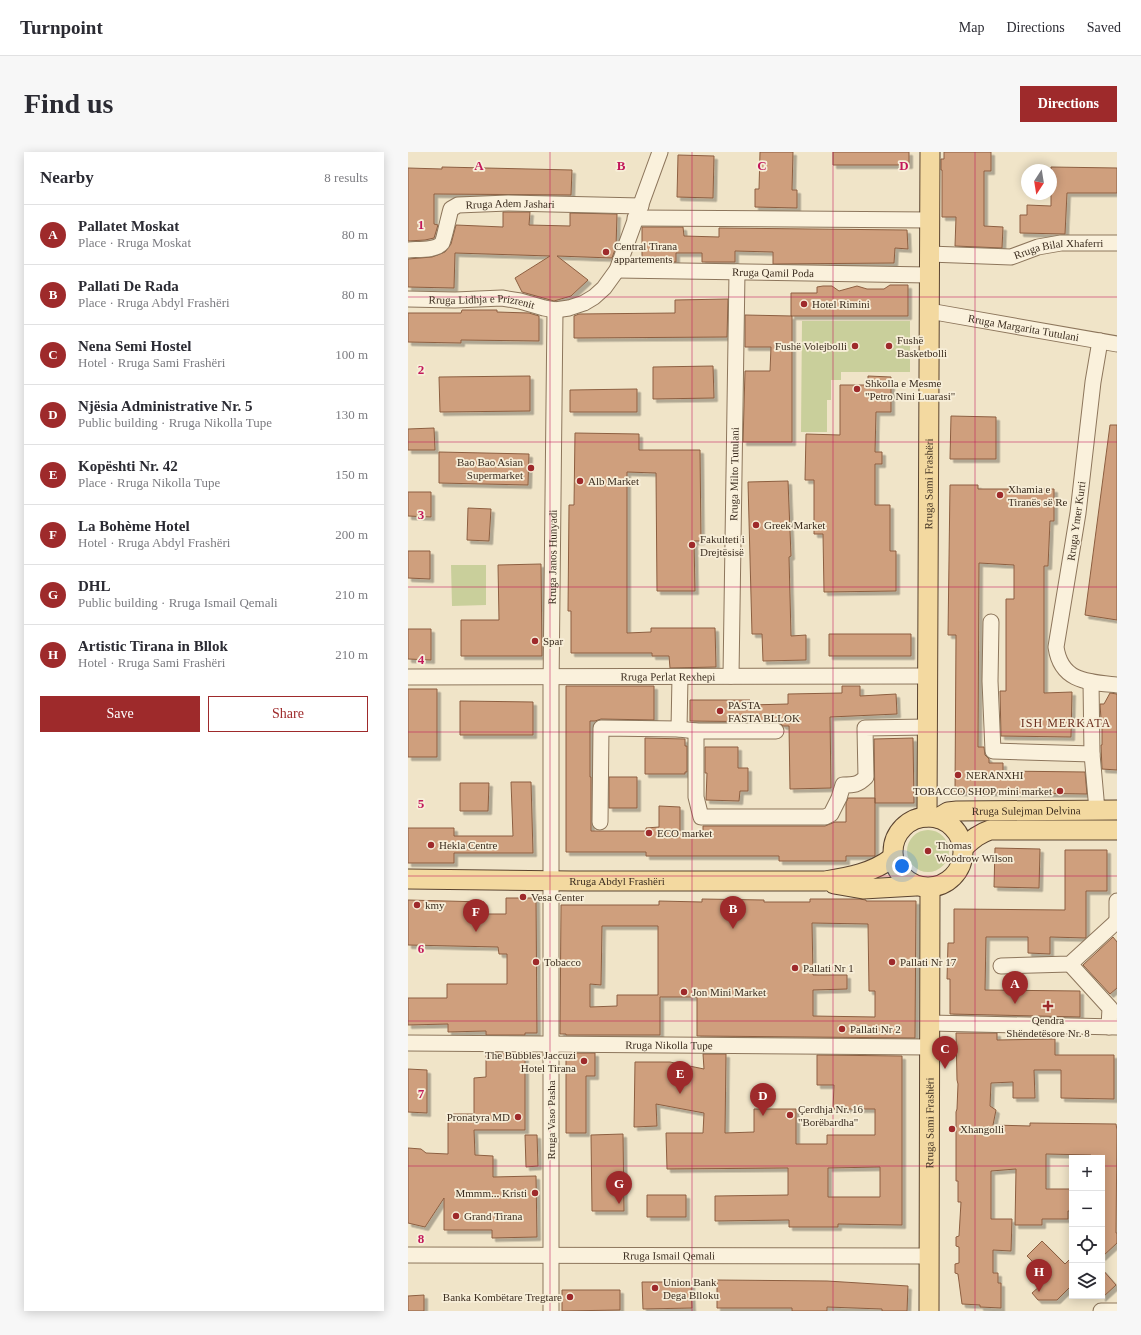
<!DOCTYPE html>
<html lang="en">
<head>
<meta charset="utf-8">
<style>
	:root { --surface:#fff; --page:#f7f7f7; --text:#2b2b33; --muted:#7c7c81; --line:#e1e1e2; --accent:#9e2a2b }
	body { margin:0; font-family:"Times New Roman",serif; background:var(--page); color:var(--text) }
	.controls { position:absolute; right:12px; bottom:12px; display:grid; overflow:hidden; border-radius:0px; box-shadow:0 2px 10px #0003 }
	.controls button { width:36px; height:36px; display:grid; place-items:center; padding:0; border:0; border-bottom:1px solid var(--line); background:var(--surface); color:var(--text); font:20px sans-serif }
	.compass { position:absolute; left:613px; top:12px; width:36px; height:36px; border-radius:50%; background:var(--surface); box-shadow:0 2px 10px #0003; rotate:192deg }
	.you { position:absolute; left:494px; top:714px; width:14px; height:14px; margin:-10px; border:3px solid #fff; border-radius:50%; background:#1a73e8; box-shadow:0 0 0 6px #1a73e833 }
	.badge { display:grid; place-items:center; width:26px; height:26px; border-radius:50%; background:var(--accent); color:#fff; font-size:13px; font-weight:700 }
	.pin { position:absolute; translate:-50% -33px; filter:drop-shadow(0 1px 2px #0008) }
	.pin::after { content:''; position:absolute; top:21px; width:14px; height:12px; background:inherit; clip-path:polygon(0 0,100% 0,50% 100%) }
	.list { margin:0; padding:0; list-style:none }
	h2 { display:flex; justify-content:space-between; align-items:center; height:52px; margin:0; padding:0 16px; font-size:17px }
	h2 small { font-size:13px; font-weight:400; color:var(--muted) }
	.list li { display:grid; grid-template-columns:26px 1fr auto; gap:12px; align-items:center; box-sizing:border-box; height:60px; padding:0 16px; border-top:1px solid var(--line) }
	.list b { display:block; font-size:15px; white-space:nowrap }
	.list p { margin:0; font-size:13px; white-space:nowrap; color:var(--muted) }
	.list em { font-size:13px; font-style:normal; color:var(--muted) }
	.actions { display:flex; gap:8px; padding:12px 16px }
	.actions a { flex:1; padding:9px 0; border:1px solid var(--accent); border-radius:0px; text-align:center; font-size:14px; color:var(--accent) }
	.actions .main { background:var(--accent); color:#fff }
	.icon { flex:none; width:22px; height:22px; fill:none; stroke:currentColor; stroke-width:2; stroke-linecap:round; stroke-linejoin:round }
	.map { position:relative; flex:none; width:709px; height:1159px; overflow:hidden; border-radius:0px }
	header { display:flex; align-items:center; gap:24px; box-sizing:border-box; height:56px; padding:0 20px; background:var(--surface); border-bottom:1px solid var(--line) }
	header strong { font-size:19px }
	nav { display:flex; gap:22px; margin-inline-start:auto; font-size:14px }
	.intro { display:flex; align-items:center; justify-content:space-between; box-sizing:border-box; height:96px; padding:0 24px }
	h1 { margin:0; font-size:28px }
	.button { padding:10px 18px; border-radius:0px; background:var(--accent); color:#fff; font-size:14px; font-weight:700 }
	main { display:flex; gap:24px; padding:0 24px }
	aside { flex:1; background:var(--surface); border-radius:0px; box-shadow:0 2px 10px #0003 }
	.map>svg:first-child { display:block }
</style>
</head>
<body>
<header>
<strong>Turnpoint</strong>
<nav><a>Map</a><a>Directions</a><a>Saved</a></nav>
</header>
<div class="intro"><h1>Find us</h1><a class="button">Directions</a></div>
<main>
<aside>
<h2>Nearby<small>8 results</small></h2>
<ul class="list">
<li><span class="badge">A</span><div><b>Pallatet Moskat</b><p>Place · Rruga Moskat</p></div><em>80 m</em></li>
<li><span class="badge">B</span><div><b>Pallati De Rada</b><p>Place · Rruga Abdyl Frashëri</p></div><em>80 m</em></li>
<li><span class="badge">C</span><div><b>Nena Semi Hostel</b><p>Hotel · Rruga Sami Frashëri</p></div><em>100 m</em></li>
<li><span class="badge">D</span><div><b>Njësia Administrative Nr. 5</b><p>Public building · Rruga Nikolla Tupe</p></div><em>130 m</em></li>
<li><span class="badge">E</span><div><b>Kopështi Nr. 42</b><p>Place · Rruga Nikolla Tupe</p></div><em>150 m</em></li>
<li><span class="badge">F</span><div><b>La Bohème Hotel</b><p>Hotel · Rruga Abdyl Frashëri</p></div><em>200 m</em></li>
<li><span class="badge">G</span><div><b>DHL</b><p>Public building · Rruga Ismail Qemali</p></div><em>210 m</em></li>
<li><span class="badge">H</span><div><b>Artistic Tirana in Bllok</b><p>Hotel · Rruga Sami Frashëri</p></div><em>210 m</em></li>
</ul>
<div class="actions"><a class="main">Save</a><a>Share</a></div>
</aside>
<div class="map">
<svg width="709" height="1159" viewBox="0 0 709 1159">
	<defs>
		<filter id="shadow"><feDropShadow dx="3.5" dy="3.5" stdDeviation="0" flood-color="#0004"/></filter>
	</defs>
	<rect width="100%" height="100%" fill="#f0e4c8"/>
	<path fill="#c9cf9b" d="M394 169H502V220H433V228H423V248H419V280H393Z
		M43 413H78V453L44 454Z
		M499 699a21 21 0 1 1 42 0a21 21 0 1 1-42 0Z"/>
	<path fill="#cf9f7d" stroke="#8d5f41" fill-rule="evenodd" filter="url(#shadow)" d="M352 0H385L384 38H389V56L347 55V37H351Z
		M425 0H501V13H425Z
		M536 0H583V19H576V74L595 75 594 96 547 94 548 65H534V18H533V7H536Z
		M270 3 306 4 305 46 269 45Z
		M34 15 164 18 163 43 26 42V72L30 73 26 86 17 88 0 89V16L34 17Z
		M643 15 709 16V41H659L657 82 612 81V63H619V53L643 54Z
		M95 60H122L121 73 162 74V61L209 62 208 95 204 106 149 104 180 128 163 144 146 149 114 140 107 126 142 104 47 101 46 136 0 135V107L24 105 37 100 43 92 48 73 95 75Z
		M234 75H275L276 84 311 85V76L499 78 500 97 487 96 486 111 365 112V100L327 99V110H294V101H268V110L234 109Z
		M482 133H500V164H383V141H409V135L415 134H424L431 139 449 134 459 137H476Z
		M320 147 319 185 166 186V164L171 162 267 161V148Z
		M54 158H89V160L121 161 131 164V189L53 188V191L0 190V161H53Z
		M337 163 384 164V290H335L337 219H362L363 195H337Z
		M305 214 306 246 245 247V215Z
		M122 224V259L32 260 31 225Z
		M460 224 483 225V260H468L467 300H474V312H467V353H482V399H488V439L416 440 415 382H406V328H397L398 282 432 283V233H460Z
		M229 237V260H162V238Z
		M543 264 588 265V307H542Z
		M702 273H709V468L677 463Z
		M26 276 27 298H0V277Z
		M167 281 231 282V298H292L293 389H286L287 439H249L248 321 219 320V481L243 480V476H307L308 515 262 516 261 504H244V501H163V459H160L161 353H166Z
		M31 300 121 302 120 333 31 331Z
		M380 329 383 404 381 405 383 484 398 483V508L355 509 354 482H344L340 330Z
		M542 333H570V337H646V369H642L640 414H636V541L664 540 663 585 593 584 592 539H598V447H606V413L571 411 570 595H576L577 603 581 607V611H595V619L677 620 679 642 547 640 548 483H540Z
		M0 340H23V365L0 364Z
		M60 356 83 357 81 389 59 388Z
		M0 399H22V427L0 426Z
		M133 412 134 504H53V468H91L90 413Z
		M0 477H23V508L0 507Z
		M421 482H503V504H421Z
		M158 534H246V568L193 567 187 569H182V625H183V679H238V676L251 675V654L272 655V682H295V674H417L427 670H438V651L440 646H467V704H438V709H371V704H238V700H158Z
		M434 534H452V544L488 542 489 562 422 565 423 636 382 637 381 574H375L372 571 368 570 282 569V548H342V553L380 552V542L434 541Z
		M0 537H29V605H0Z
		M702 541 709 542V618L694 617 693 593H694V567H693L692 552H696Z
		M52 549 125 550V583H52Z
		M237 586 277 587V594H279V620H277V622H237Z
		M505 586 506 651H467L466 587Z
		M297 595H330V616H340V639H332L331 649 298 648 299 621H297Z
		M201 625H229V656H201Z
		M103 630H123L125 701H46V711H0V676H46V684H105Z
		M52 631H81L80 659H52Z
		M587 696 632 697 631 736 586 735Z
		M657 698H699V739H678V786L642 785V802L620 801V785H578L577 838 672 839V865L542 862V827H539L540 791H546V757L657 758Z
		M98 746H128L129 881H117V883H78V879L40 880V872L0 873V846H39V832H99V802H91L90 795 0 793V748L76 750V762H98Z
		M294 747 356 748V750H402V747H451L458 748V749H508L507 886 289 884V845H252V883H158V882H152L153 753H251V749L294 750ZM404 771 460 772 461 839H467V865L405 864V838L439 837V823H405ZM194 774H250V843H209V854L182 855V832L193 833Z
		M705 785 709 790V836L702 842 675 813Z
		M548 881H589V888L647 887V903H706V947L653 946V918H626L627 946H605V930L583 931 582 954 588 958 585 973 622 974V971L708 972 709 978 708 1081H709V1091L694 1105V1006H683V1003L638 1002V1037H664V1059H660V1067H634V1073H607L608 1017 583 1019V1067H604L603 1099 585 1098V1121H590V1131H593V1156L572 1155V1153L554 1152 550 1122 547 1121V1112L551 1111V1095L548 1094V1085L551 1084 553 1050H550V1029H548V960L549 957 550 932 549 928Z
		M78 901H117V978H66L67 1003 85 1004V1025L128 1024 129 1085 84 1086V1078H36V1046L17 1075 0 1071V996L13 997 18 1001 40 1002V962H66V926L78 925Z
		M158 901H187V924H178V981H158Z
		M295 902H318L317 981 346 980V957H388V992H419V983H467V957H425L426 933H409V903L494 904V1073L430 1072V1075H381V1068L307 1069V1044L380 1043V1016L259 1017 258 981H295L296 961 248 952 249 974 226 975 227 910H262L296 917ZM472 1015V1045H420V1016Z
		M0 917 19 918V961L0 960Z
		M215 982 216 1059H184L183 983Z
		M117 983H129L130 1014 118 1015Z
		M239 1043H278V1065H239Z
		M634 1089 657 1112 664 1105V1133L649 1148H630L624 1141 641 1126 619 1104Z
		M694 1117 708 1133 694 1146Z
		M309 1128 419 1129 500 1134 499 1159H474V1157L419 1155V1159H384V1156H309Z
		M234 1130H283L284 1156 235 1157Z
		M154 1138H212V1158L154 1159Z
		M16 1143V1159H0V1144Z"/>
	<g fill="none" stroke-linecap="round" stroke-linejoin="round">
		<defs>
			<g id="minor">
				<path d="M227 66 522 68"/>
				<path id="s1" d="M0 98C8 97 28 99 34 91 36 88 41 63 43 57L50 53 100 51 233 54"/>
				<path id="s2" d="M521 102 603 105 630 95 653 91H709"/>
				<path id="s3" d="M209 118 521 123"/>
				<path id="s4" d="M0 147 47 148 94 146 112 149 136 156 147 158 161 156 176 151 186 145 196 136 209 118 252 0"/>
				<path id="s5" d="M521 159 709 192"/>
				<path d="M692 189 685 230 670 361 648 495C653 530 680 530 709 533"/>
				<path d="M583 470 582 529 585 599 684 602"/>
				<path id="s6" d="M323 524 329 120"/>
				<path id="s7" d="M0 525 520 524"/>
				<path d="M683 530 684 602 689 658"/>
				<path d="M271 577 272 525"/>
				<path d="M288 579V645L293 665H417L423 662 431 646 435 633C446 633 450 633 458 625L457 576 519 575"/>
				<path d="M192 670 193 576 271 577 288 579H368"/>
				<path d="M709 749V771"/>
				<path d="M662 812 702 856 701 875"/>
				<path d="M593 814 662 812 708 770"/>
				<path d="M522 871 709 875"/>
				<path id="s8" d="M0 891 522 895"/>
				<path id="s9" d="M0 1103 522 1104"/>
				<path id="s10" d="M143 1159V535L147 158"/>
				<path d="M693 1159H709"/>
			</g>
			<g id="major">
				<circle cx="520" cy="700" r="35"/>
				<path id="s11" d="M519 665 522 0"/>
				<path id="s12" d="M530 666 540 660 549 659 709 658"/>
				<path d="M555 696C564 688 570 682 582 678H709"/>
				<path id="s13" d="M0 727 164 729H417C442 725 464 721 484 706"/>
				<path d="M426 732 455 737 508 734"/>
				<path id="s14" d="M521 1159 522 736"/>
			</g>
		</defs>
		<use href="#minor" stroke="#8d765c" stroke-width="17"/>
		<use href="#major" stroke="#5b4430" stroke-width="21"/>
		<use href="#minor" stroke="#faf1dc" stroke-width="15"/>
		<use href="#major" stroke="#f3d9a0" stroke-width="19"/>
	</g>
	<path fill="none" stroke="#c2185b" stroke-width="1" stroke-opacity="0.55" d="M142 0V1159M284 0V1159M425 0V1159M567 0V1159M0 145H709M0 290H709M0 435H709M0 580H709M0 724H709M0 869H709M0 1014H664M694 1014H709"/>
	<g fill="#9e2a2b" stroke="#f7eed8" stroke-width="1.5">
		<circle cx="198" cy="100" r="4"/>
		<circle cx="396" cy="152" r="4"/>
		<circle cx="447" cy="194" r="4"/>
		<circle cx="481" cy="194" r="4"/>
		<circle cx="449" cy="237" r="4"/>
		<circle cx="123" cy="316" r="4"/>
		<circle cx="172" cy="329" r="4"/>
		<circle cx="592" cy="343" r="4"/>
		<circle cx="348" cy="373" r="4"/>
		<circle cx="284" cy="393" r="4"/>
		<circle cx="127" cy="489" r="4"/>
		<circle cx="312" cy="559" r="4"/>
		<circle cx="550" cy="623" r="4"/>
		<circle cx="652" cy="639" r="4"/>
		<circle cx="241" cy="681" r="4"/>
		<circle cx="23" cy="693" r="4"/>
		<circle cx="520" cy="699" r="4"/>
		<circle cx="115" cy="745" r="4"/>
		<circle cx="9" cy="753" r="4"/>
		<circle cx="128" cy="810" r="4"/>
		<circle cx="484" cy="810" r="4"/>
		<circle cx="387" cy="816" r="4"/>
		<circle cx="276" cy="840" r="4"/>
		<path d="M638 848h4v4h4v4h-4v4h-4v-4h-4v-4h4z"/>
		<circle cx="434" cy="877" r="4"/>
		<circle cx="176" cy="909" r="4"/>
		<circle cx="382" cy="963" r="4"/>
		<circle cx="110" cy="965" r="4"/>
		<circle cx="544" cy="977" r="4"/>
		<circle cx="127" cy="1041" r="4"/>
		<circle cx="48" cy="1064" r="4"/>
		<circle cx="247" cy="1136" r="4"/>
		<circle cx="162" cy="1145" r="4"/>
	</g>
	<g text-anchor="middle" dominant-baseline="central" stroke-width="3.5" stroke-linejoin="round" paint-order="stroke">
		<g font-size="11" fill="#3d2e20" stroke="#f7eed8">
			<text stroke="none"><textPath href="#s1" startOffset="131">Rruga Adem Jashari</textPath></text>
			<text stroke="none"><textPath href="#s2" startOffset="131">Rruga Bilal Xhaferri</textPath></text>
			<text stroke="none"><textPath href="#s3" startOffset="156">Rruga Qamil Poda</textPath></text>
			<text stroke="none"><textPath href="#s4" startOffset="74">Rruga Lidhja e Prizrenit</textPath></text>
			<text stroke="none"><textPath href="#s5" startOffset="96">Rruga Margarita Tutulani</textPath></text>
			<text stroke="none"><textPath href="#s6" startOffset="202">Rruga Milto Tutulani</textPath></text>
			<text stroke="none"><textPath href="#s11" startOffset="333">Rruga Sami Frashëri</textPath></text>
			<text transform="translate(668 369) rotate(-82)">Rruga Ymer Kurti</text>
			<text stroke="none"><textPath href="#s10" startOffset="754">Rruga Janos Hunyadi</textPath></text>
			<text stroke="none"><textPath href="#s7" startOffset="260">Rruga Perlat Rexhepi</textPath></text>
			<text stroke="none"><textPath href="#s12" startOffset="90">Rruga Sulejman Delvina</textPath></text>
			<text stroke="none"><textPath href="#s13" startOffset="209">Rruga Abdyl Frashëri</textPath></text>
			<text stroke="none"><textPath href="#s8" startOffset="261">Rruga Nikolla Tupe</textPath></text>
			<text transform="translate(143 968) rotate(-90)">Rruga Vaso Pasha</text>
			<text stroke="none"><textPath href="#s14" startOffset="188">Rruga Sami Frashëri</textPath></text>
			<text stroke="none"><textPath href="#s9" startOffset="261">Rruga Ismail Qemali</textPath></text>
		</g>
		<g font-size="11" fill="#3d2e20" stroke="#f7eed8" text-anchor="start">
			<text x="206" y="94">Central Tirana<tspan x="206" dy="13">appartements</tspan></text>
			<text x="404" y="152">Hotel Rimini</text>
			<text x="489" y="188">Fushë<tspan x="489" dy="13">Basketbolli</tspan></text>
			<text x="439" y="194" text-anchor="end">Fushë Volejbolli</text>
			<text x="457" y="231">Shkolla e Mesme<tspan x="457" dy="13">"Petro Nini Luarasi"</tspan></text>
			<text x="115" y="310" text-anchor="end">Bao Bao Asian<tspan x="115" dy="13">Supermarket</tspan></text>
			<text x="180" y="329">Alb Market</text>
			<text x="600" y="337">Xhamia e<tspan x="600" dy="13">Tiranës së Re</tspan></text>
			<text x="356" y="373">Greek Market</text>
			<text x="292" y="387">Fakulteti i<tspan x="292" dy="13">Drejtësisë</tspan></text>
			<text x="135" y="489">Spar</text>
			<text x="320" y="553">PASTA<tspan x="320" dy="13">FASTA BLLOK</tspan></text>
			<text x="558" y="623">NERANXHI</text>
			<text x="644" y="639" text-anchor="end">TOBACCO SHOP mini market</text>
			<text x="249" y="681">ECO market</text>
			<text x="31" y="693">Hekla Centre</text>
			<text x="528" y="693">Thomas<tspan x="528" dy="13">Woodrow Wilson</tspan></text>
			<text x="123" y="745">Vesa Center</text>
			<text x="17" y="753">kmy</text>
			<text x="136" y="810">Tobacco</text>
			<text x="492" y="810">Pallati Nr 17</text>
			<text x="395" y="816">Pallati Nr 1</text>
			<text x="284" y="840">Jon Mini Market</text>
			<text x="640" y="868" text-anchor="middle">Qendra<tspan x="640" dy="13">Shëndetësore Nr. 8</tspan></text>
			<text x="442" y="877">Pallati Nr 2</text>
			<text x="168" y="903" text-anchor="end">The Bubbles Jaccuzi<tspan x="168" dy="13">Hotel Tirana</tspan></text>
			<text x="390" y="957">Çerdhja Nr. 16<tspan x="390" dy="13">"Borëbardha"</tspan></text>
			<text x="102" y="965" text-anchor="end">Pronatyra MD</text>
			<text x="552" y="977">Xhangolli</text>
			<text x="119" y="1041" text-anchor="end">Mmmm... Kristi</text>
			<text x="56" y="1064">Grand Tirana</text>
			<text x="255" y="1130">Union Bank<tspan x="255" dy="13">Dega Blloku</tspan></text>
			<text x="154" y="1145" text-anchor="end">Banka Kombëtare Tregtare</text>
		</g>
		<g font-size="12" letter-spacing="1" fill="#6b2e1e" stroke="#f7eed8">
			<text x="658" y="571">ISH MERKATA</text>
		</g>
	</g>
	<g font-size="13" text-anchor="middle" font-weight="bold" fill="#c2185b" stroke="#f7eed8" stroke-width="3.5" stroke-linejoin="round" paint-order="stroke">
		<text x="71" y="18">A</text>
		<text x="213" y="18">B</text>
		<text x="354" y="18">C</text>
		<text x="496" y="18">D</text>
		<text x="13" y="77">1</text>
		<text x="13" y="222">2</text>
		<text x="13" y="367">3</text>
		<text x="13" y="512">4</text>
		<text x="13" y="656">5</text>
		<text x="13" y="801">6</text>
		<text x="13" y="946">7</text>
		<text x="13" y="1091">8</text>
	</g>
</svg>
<div class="controls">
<button>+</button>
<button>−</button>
<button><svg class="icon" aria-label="locate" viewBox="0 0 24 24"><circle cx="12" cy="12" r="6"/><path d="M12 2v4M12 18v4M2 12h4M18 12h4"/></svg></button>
<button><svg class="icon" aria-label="layers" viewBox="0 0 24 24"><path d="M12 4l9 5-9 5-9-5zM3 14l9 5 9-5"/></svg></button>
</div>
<svg class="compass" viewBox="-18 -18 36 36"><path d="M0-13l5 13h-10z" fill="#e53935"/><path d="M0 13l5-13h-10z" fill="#7c7c81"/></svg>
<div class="you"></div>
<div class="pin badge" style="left:607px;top:852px">A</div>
<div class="pin badge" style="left:325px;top:777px">B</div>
<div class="pin badge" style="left:537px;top:917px">C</div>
<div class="pin badge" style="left:355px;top:964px">D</div>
<div class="pin badge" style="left:272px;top:942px">E</div>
<div class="pin badge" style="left:68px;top:780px">F</div>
<div class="pin badge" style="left:211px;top:1052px">G</div>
<div class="pin badge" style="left:631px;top:1140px">H</div>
</div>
</main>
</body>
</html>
